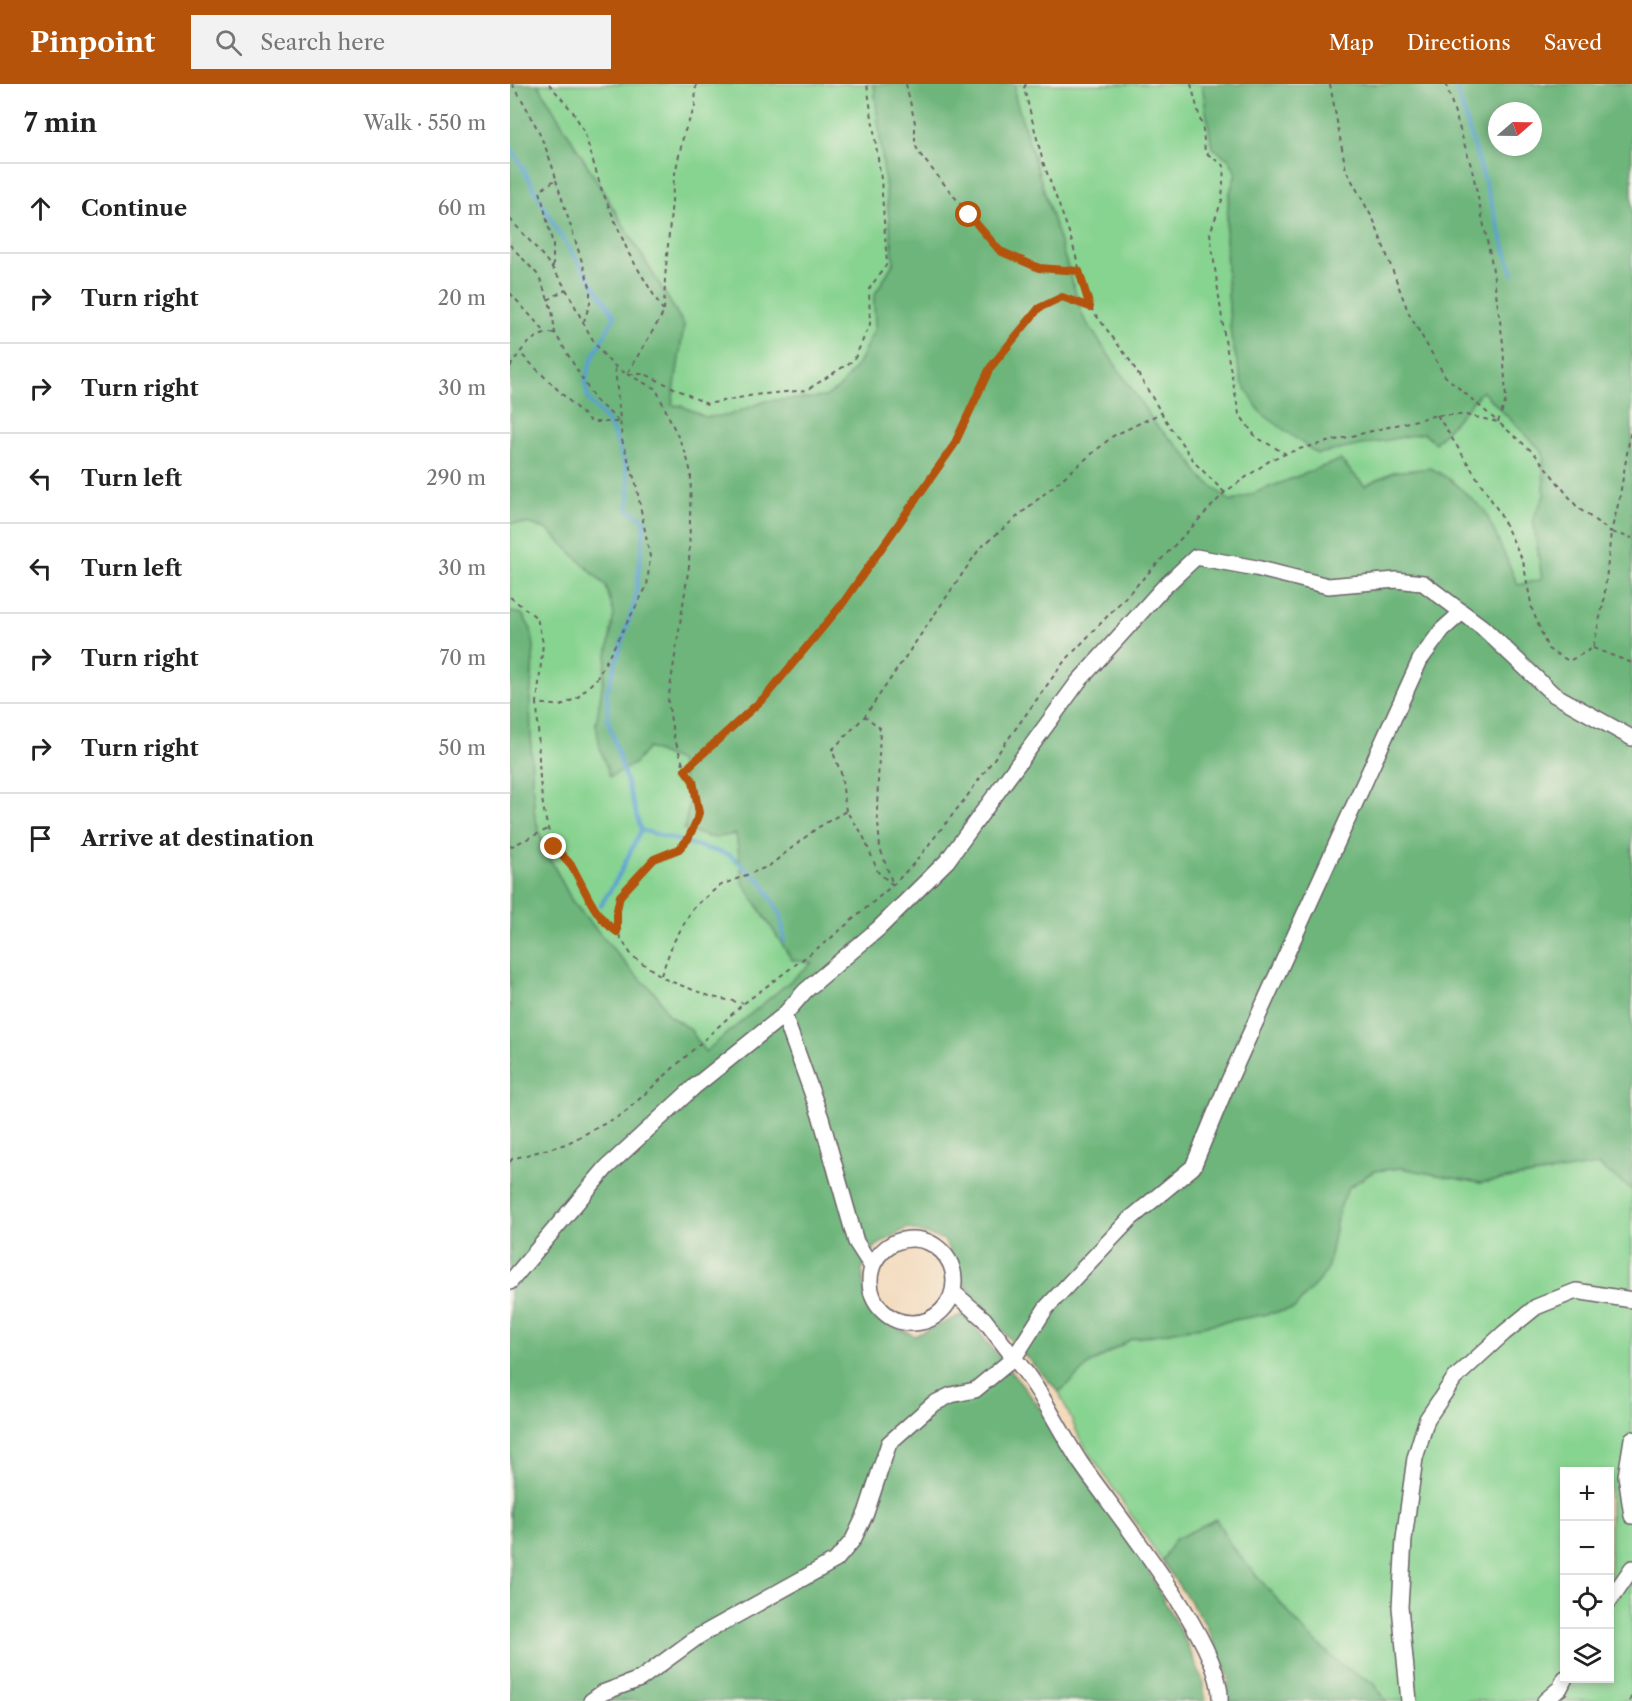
<!DOCTYPE html>
<html lang="en">
<head>
<meta charset="utf-8">
<style>
	:root { --surface:#fff; --page:#f2f2f2; --text:#222; --muted:#767676; --line:#e0e0e0; --accent:#b45309 }
	body { margin:0; font-family:"Libre Caslon Text",serif; background:var(--page); color:var(--text) }
	.controls { position:absolute; right:18px; bottom:18px; display:grid; overflow:hidden; border-radius:0px; box-shadow:0 3px 9px #0003 }
	.controls button { width:54px; height:54px; display:grid; place-items:center; padding:0; border:0; border-bottom:2px solid var(--line); background:var(--surface); color:var(--text); font:30px sans-serif }
	.compass { position:absolute; left:978px; top:18px; width:54px; height:54px; border-radius:50%; background:var(--surface); box-shadow:0 3px 9px #0003; rotate:70deg }
	.stop { position:absolute; width:18px; height:18px; margin:-14px; border:4px solid #b45309; border-radius:50%; background:#fff }
	.stop.end { background:#b45309; border-color:#fff; box-shadow:0 2px 6px #0008 }
	.list { margin:0; padding:0; list-style:none }
	h2 { display:flex; justify-content:space-between; align-items:center; height:78px; margin:0; padding:0 24px; font-size:26px }
	h2 small { font-size:20px; font-weight:400; color:var(--muted) }
	.list li { display:grid; grid-template-columns:39px 1fr auto; gap:18px; align-items:center; box-sizing:border-box; height:90px; padding:0 24px; border-top:2px solid var(--line) }
	.list b { display:block; font-size:22px; white-space:nowrap }
	.list em { font-size:20px; font-style:normal; color:var(--muted) }
	.icon { flex:none; width:33px; height:33px; fill:none; stroke:currentColor; stroke-width:2; stroke-linecap:round; stroke-linejoin:round }
	.map { position:relative; flex:none; width:1122px; height:1617px; overflow:hidden }
	header { display:flex; align-items:center; gap:36px; box-sizing:border-box; height:84px; padding:0 30px; background:var(--accent); color:#fff }
	header strong { font-size:28px }
	nav { display:flex; gap:33px; margin-inline-start:auto; font-size:21px }
	.search { width:420px; height:54px; background:var(--page); display:flex; align-items:center; gap:15px; box-sizing:border-box; padding:0 21px; border-radius:0px; color:var(--muted); font-size:22px }
	main { display:flex }
	aside { flex:1; background:var(--surface) }
	.map>svg:first-child { display:block }
</style>
</head>
<body>
<header>
<strong>Pinpoint</strong>
<div class="search"><svg class="icon" aria-label="search" viewBox="0 0 24 24"><circle cx="10" cy="10" r="6"/><path d="M15 15l6 6"/></svg>Search here</div>
<nav><a>Map</a><a>Directions</a><a>Saved</a></nav>
</header>
<main>
<aside>
<h2>7 min<small>Walk · 550 m</small></h2>
<ul class="list">
<li><svg class="icon" aria-label="ahead" viewBox="0 0 24 24"><path d="M12 20V5M6 11l6-6 6 6"/></svg><div><b>Continue</b></div><em>60 m</em></li>
<li><svg class="icon" aria-label="right" viewBox="0 0 24 24"><path d="M7 20v-9h11M14 6l5 5-5 5"/></svg><div><b>Turn right</b></div><em>20 m</em></li>
<li><svg class="icon" aria-label="right" viewBox="0 0 24 24"><path d="M7 20v-9h11M14 6l5 5-5 5"/></svg><div><b>Turn right</b></div><em>30 m</em></li>
<li><svg class="icon" aria-label="left" viewBox="0 0 24 24"><path d="M17 20v-9H6M10 6l-5 5 5 5"/></svg><div><b>Turn left</b></div><em>290 m</em></li>
<li><svg class="icon" aria-label="left" viewBox="0 0 24 24"><path d="M17 20v-9H6M10 6l-5 5 5 5"/></svg><div><b>Turn left</b></div><em>30 m</em></li>
<li><svg class="icon" aria-label="right" viewBox="0 0 24 24"><path d="M7 20v-9h11M14 6l5 5-5 5"/></svg><div><b>Turn right</b></div><em>70 m</em></li>
<li><svg class="icon" aria-label="right" viewBox="0 0 24 24"><path d="M7 20v-9h11M14 6l5 5-5 5"/></svg><div><b>Turn right</b></div><em>50 m</em></li>
<li><svg class="icon" aria-label="arrive" viewBox="0 0 24 24"><path d="M6 21V4h12l-3 4 3 4H6"/></svg><div><b>Arrive at destination</b></div></li>
</ul>
</aside>
<div class="map">
<svg width="1122" height="1617" viewBox="0 0 1122 1617">
	<rect width="100%" height="100%" fill="#f7f3e8"/>
	<filter id="ink" filterUnits="userSpaceOnUse"><feTurbulence type="fractalNoise" baseFrequency=".0167" numOctaves="2"/><feDisplacementMap in="SourceGraphic" scale="12" xChannelSelector="R" yChannelSelector="G"/><feConvolveMatrix kernelMatrix="1 2 1 2 8 2 1 2 1" color-interpolation-filters="sRGB"/></filter>
	<filter id="wash" filterUnits="userSpaceOnUse"><feTurbulence type="fractalNoise" baseFrequency=".008" numOctaves="4" result="noise"/><feDisplacementMap in="SourceGraphic" scale="24" xChannelSelector="R" yChannelSelector="G"/><feGaussianBlur stdDeviation="1.35" result="paint"/><feColorMatrix in="noise" values="0 0 0 0 0 0 0 0 0 0 0 0 0 0 0 0 0 1.4 0 .05"/><feComposite in="paint" operator="in"/></filter>
	<g filter="url(#wash)">
		<rect width="100%" height="100%" fill="#f3d9ba"/>
		<path fill="#87d390" stroke="#547a66" stroke-width="1.5" fill-rule="evenodd" d="M28 0H364L384 178 364 212 365 244 348 280 331 302 315 313 256 317 217 332 195 333 172 322 162 321 174 241Z
			M505 0H692L702 63 720 76 726 89 719 112 716 147 717 193 721 253 732 298 807 370 913 349 925 359 972 307 1033 368 1034 412 1023 435 1032 496 1008 502 975 427 883 388 855 402 830 376 721 418 690 392 676 370 645 340 573 233 505 13Z
			M0 439 21 440 38 446 96 502 104 530 86 640 124 680 138 664 170 677 179 720 196 753 226 750 233 799 303 879 195 968 180 945 158 931 147 911 120 885 62 817 34 763 25 733 22 699 20 617 24 562 12 531 0 528Z
			M1088 1081 1122 1106V1617H876L864 1599 832 1582 795 1548 722 1463 706 1435 664 1456 652 1477 570 1355 549 1308 580 1280 621 1255 784 1225 817 1187 828 1129 838 1104 864 1087 891 1084 970 1099ZM1054 1388H1100V1594H1054Z"/>
		<path fill="#6db57a" stroke="#486c5a" stroke-width="1.5" fill-rule="evenodd" d="M0 0H28L174 241 162 321 172 322 195 333 217 332 256 317 315 313 331 302 348 280 365 244 364 212 384 178 364 0H505V13L573 233 645 340 676 370 690 392 721 418 830 376 855 402 883 388 921 384 941 396 975 427 1008 501 1032 495 1023 435 1034 412 1033 368 972 307 925 359 913 349 807 370 750 328 732 298 721 253 717 193 716 147 719 112 726 89 720 76 702 63 692 0H1122V1106L1088 1081 970 1099 891 1084 864 1087 838 1104 828 1129 817 1187 784 1225 621 1255 580 1280 549 1308 503 1259 455 1201 434 1156 397 1144 366 1162 352 1185 355 1212 368 1234 404 1252 454 1230 524 1316 634 1479 676 1558 692 1595 696 1617H0V528L12 530 21 545 24 562 20 617 22 699 25 733 34 763 62 817 120 885 147 911 158 931 180 945 195 968 302 879 282 876 233 799 226 750 204 754 174 746 179 720 169 677 138 664 124 680 100 693 90 664 86 640 104 530 96 502 38 446 21 440 0 439ZM987 27H1023V63H987Z
			M706 1435 722 1463 795 1548 832 1582 864 1599 876 1617H718L719 1593 696 1541 652 1477 664 1456Z"/>
		<g fill="none" stroke-linecap="round" stroke-linejoin="round">
			<path stroke="#5aa1d0" stroke-width="4" d="M945 0 1003 190
				M0 61 48 148 105 232C95 252 74 281 76 304 78 325 93 327 100 342 112 370 123 394 118 425L135 436 125 517 97 607 98 636 131 746 108 793 91 821
				M131 746 220 771 252 798 271 831 274 857"/>
		</g>
	</g>
	<g filter="url(#ink)">
		<g fill="none" stroke-linecap="round" stroke-linejoin="round">
			<defs>
				<path id="minor" d="M360 1197a42 42 0 1 1 84 0a42 42 0 1 1-84 0Z
					M362 1183 346 1158 311 1034 274 931 295 907 368 845 437 777 568 598 652 505 686 473 746 484 818 502 886 496 913 499 972 543 1043 610 1122 654
					M0 1198 96 1084 184 1003 274 931
					M443 1208 474 1235 504 1274 536 1224 620 1135 683 1083 716 1003 910 576 932 546 952 528
					M1122 1355 1116 1392 1122 1432
					M1100 1516 1122 1484
					M81 1617 92 1609 130 1595 189 1552 326 1476 343 1456 356 1429 379 1359 423 1320 441 1311 465 1306 504 1274C531 1305 547 1343 570 1378 604 1428 714 1560 710 1617
					M899 1617 890 1523 894 1455 905 1374 917 1335 944 1295 994 1249 1026 1223 1066 1207 1122 1216
					M1035 1617 1050 1604 1055 1594"/>
			</defs>
			<use href="#minor" stroke="#6b6267" stroke-width="18"/>
			<path stroke="#6b6267" stroke-width="2" stroke-dasharray="4.5 4.5" stroke-linecap="butt" d="M2 0C20 27 38 64 46 95L30 107 43 161V185
				M39 0 63 28 74 47 91 104 119 170 154 228
				M396 0 405 39V60L409 69 478 154C504 181 534 183 569 187
				M516 0 514 4 533 78 560 151 580 223 621 278 658 340 686 380 714 408
				M681 0 693 46 695 68 714 82 712 116 700 149 715 256 729 330 746 353 776 370
				M820 0 836 86 864 137 899 230 935 292 988 338 996 316 993 259 982 180 962 85 936 0
				M46 96 80 203V219L74 237
				M0 135C15 152 32 169 45 188 69 220 80 271 117 290L154 228 155 194 164 94 174 49 185 23 186 0
				M0 161 29 192 42 226 45 249 85 316 110 338H81L10 269
				M0 209 36 249
				M38 216 56 205
				M0 283C11 266 23 248 45 249
				M105 284 112 356 126 400 140 473 137 502 87 594 68 613 51 622 27 619C30 667 26 714 43 760 46 770 58 775 62 785 74 808 85 833 107 848
				M117 290 146 305 176 370 181 389 179 482 158 617 163 650 175 686 183 697 189 729 178 755 169 765 144 775 110 812 107 826V848L122 872 157 896 202 913 233 919
				M119 290H135L197 320 244 311 297 306 344 276 360 240 359 205 377 180 371 95 357 0
				M927 331 989 428 1013 477 1022 525 1038 565 1059 577 1083 564 1094 516 1101 448 1122 454
				M0 513 27 534 33 559 27 619
				M1083 564 1122 579
				M175 686 255 613 333 519 444 361 480 284 529 224 552 213 580 223
				M336 727 331 689 322 666 355 632 470 464 603 352 651 329
				M0 763 38 745
				M151 891 163 859 183 824 209 802 259 782 307 744 336 727 352 749 368 788 383 801 370 764 367 725 370 644 355 632
				M0 1078 2 1075 56 1060 113 1030 233 920 321 854 383 801 405 778 455 715 553 579 715 408 762 375 789 365 927 331H956L988 338 1024 369 1068 424 1101 448 1109 417 1122 340
				M1120 1617 1122 1608"/>
			<use href="#minor" stroke="#fff" stroke-width="15"/>
		</g>
	</g>
	<g fill="none" stroke-linecap="round" stroke-linejoin="round" filter="url(#ink)">
		<path stroke="#b45309" stroke-width="8" d="M44 763C49 769 56 774 61 781 76 805 82 831 107 848V826L110 812 144 775 169 765 178 755 185 740 189 729 183 697 175 686 255 613 333 519 444 361 480 284 529 224 552 213 580 223 569 187 529 184 490 167 459 131"/>
	</g>
</svg>
<div class="controls">
<button>+</button>
<button>−</button>
<button><svg class="icon" aria-label="locate" viewBox="0 0 24 24"><circle cx="12" cy="12" r="6"/><path d="M12 2v4M12 18v4M2 12h4M18 12h4"/></svg></button>
<button><svg class="icon" aria-label="layers" viewBox="0 0 24 24"><path d="M12 4l9 5-9 5-9-5zM3 14l9 5 9-5"/></svg></button>
</div>
<svg class="compass" viewBox="-18 -18 36 36"><path d="M0-13l5 13h-10z" fill="#e53935"/><path d="M0 13l5-13h-10z" fill="#767676"/></svg>
<div class="stop" style="left:459px;top:131px"></div>
<div class="stop end" style="left:44px;top:763px"></div>
</div>
</main>
</body>
</html>
